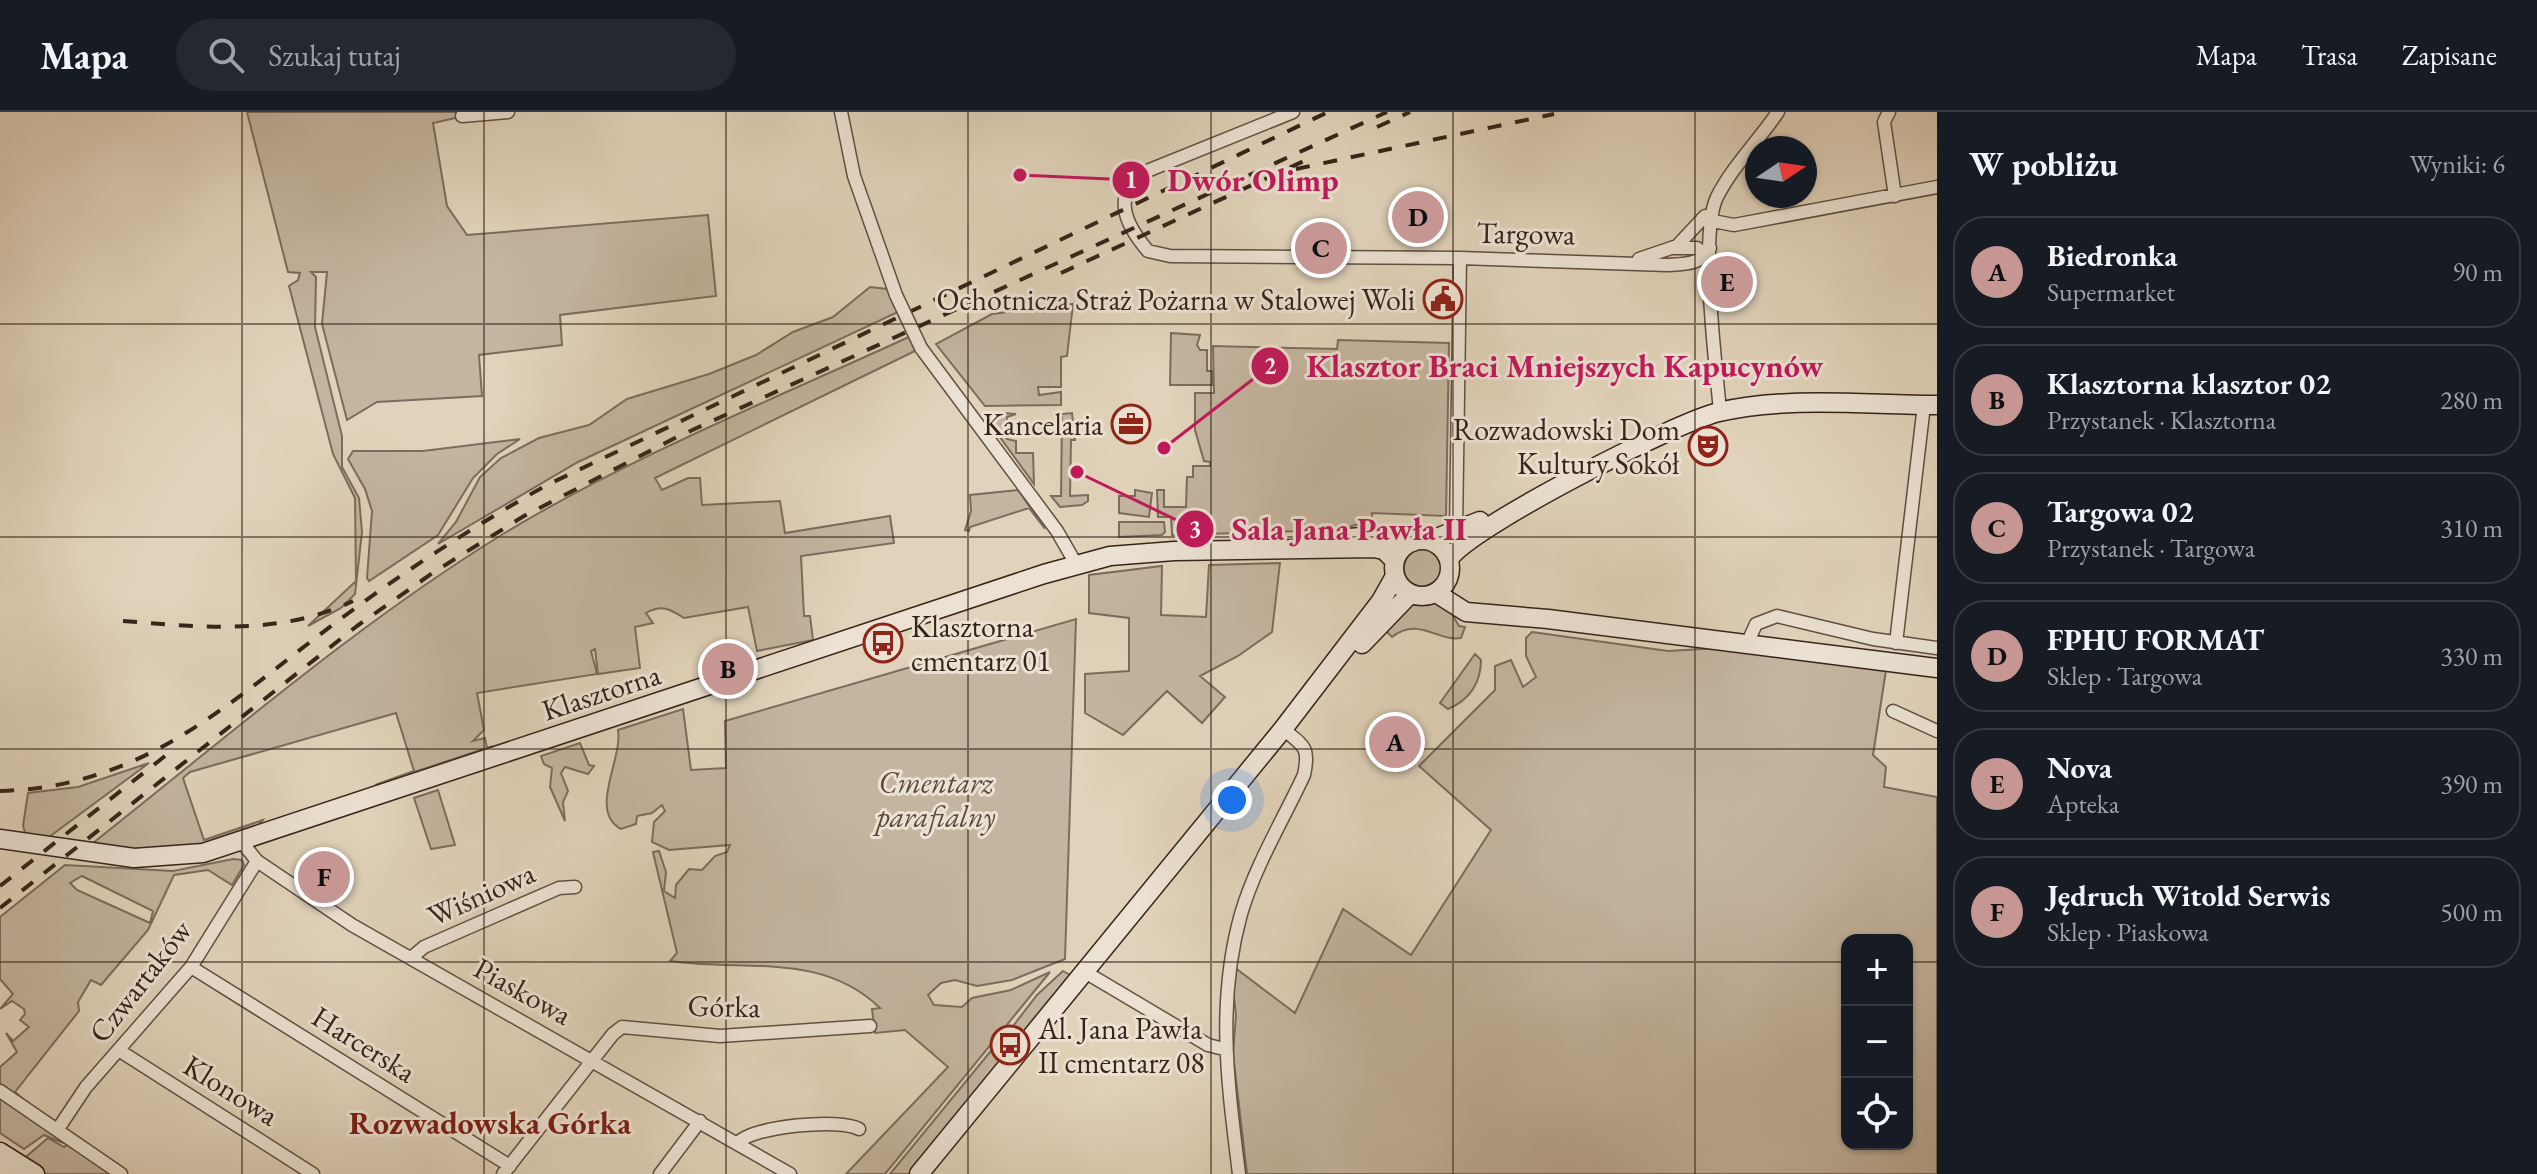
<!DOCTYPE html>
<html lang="pl">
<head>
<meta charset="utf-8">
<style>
	:root { --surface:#171b24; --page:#242831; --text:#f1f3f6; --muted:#9ea1a6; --line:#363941; --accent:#c59692 }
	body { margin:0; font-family:"EB Garamond",serif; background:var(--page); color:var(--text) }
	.controls { position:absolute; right:24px; bottom:24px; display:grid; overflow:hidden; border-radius:16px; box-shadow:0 2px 6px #0004 }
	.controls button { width:72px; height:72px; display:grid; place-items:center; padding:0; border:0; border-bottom:2px solid var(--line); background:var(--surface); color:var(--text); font:40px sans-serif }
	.compass { position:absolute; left:1745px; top:24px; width:72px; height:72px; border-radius:50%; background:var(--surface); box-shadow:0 2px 6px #0004; rotate:77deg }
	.you { position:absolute; left:1232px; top:688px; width:28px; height:28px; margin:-20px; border:6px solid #fff; border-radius:50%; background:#1a73e8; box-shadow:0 0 0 12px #1a73e833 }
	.badge { display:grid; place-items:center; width:52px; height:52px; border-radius:50%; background:var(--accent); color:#111; font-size:26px; font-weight:700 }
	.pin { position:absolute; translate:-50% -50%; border:4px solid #fff; box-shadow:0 2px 8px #0006 }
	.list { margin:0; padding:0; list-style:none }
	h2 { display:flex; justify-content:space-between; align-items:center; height:104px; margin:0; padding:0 32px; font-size:34px }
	h2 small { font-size:26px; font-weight:400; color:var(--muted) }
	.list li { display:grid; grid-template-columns:52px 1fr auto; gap:24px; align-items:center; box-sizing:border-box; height:112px; margin:0 16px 16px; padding:0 16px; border:2px solid var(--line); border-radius:32px }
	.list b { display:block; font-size:30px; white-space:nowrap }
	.list p { margin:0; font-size:26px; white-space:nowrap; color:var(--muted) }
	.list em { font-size:26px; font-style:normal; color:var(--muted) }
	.icon { flex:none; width:44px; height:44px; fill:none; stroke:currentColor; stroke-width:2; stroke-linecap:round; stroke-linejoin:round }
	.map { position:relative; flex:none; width:1937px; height:1062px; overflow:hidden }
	header { display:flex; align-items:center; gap:48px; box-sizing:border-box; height:112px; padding:0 40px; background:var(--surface); border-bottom:2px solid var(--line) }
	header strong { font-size:38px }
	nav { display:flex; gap:44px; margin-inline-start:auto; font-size:28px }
	.search { width:560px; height:72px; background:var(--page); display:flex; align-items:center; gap:20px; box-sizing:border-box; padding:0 28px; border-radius:44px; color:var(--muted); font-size:30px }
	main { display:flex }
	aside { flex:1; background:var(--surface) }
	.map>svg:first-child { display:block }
</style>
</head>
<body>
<header>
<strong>Mapa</strong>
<div class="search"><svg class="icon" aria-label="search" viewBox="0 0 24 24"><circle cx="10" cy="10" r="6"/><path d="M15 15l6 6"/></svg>Szukaj tutaj</div>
<nav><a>Mapa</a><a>Trasa</a><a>Zapisane</a></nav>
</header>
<main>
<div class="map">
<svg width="1937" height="1062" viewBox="0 0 1937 1062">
	<rect width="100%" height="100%" fill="#e1d3bb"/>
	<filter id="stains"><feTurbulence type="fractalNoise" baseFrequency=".0025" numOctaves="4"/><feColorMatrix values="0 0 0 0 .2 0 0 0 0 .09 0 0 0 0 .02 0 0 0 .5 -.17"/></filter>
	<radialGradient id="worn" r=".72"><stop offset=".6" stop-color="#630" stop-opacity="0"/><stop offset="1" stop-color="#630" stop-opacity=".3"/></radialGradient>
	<path fill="#c4b5a0" stroke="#7c6c5d" stroke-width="2" fill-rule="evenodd" d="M247 0H482L433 11 447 94 467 123 708 103 716 184 560 203 562 233 479 243 482 284 377 290 347 308 322 212 327 160H311L316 165 315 215 342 324V355L359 386 362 420 355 482 341 496 308 514 356 469 355 386 333 342 289 174 298 168 300 161 288 160Z
		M870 175 887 177 898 200 578 350 438 432 456 410 480 365 501 346 539 326 589 313 627 287 709 262 756 243 793 220 833 205Z
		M1073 192 1067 244 1061 245V275H1038L1039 283 1061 280V293L985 294 936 232 992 202Z
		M1171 221 1200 223 1197 233 1200 238H1207V259H1212V273H1170Z
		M911 224 917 238 655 366 662 378 688 366H700L702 393 780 389 785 421 890 404 894 431 801 444 804 504H810L813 528 757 539 748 495 684 506C670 497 662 492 646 501L653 511 635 515 640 556 598 562 595 537 591 539 597 562 477 581 484 618 473 629 485 626 487 636 493 634 375 673 414 659 396 601 190 660 183 666 204 728 263 708C241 741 141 737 101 737L102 732 93 731C227 625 357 512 503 422 632 344 774 287 911 224Z
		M1338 228 1449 231 1446 404 1372 401V409L1336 418 1172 423 1171 405H1158L1157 378H1164V395H1186L1187 365H1193V354H1210V350L1204 349 1195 318V281H1214L1213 234 1337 237Z
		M1002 301 1016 302 1007 305V327L1016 329V341H1033L1034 372 986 306Z
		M1072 301 1075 328H1071L1070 384 1088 383V389L1082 393 1060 395 1051 384H1061L1062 305 1053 303Z
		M520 327 497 342 473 366 438 423 369 469 367 466 372 399 365 377 348 347 353 339H423Z
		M1018 378 1045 417 1029 396 970 415 969 419 965 418 971 399 970 383Z
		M1135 378 1152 381 1149 405 1119 401V384H1135Z
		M1119 410H1164L1165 420 1162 423 1119 425Z
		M1404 456a19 19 0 1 1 38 0a19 19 0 1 1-38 0Z
		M1280 451 1272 520 1238 544 1200 564 1225 585 1202 611 1167 579 1123 623 1085 601V562L1129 559V506L1089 501V463L1162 454 1161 503 1206 505 1209 453Z
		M1436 488 1448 495 1459 514 1465 515 1461 526C1438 530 1418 504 1392 525L1385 518 1409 491Z
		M1076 507 1065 847 1012 868 977 874 955 868 941 871 928 883 934 893 962 895 972 886 1011 878 1050 860 885 1062H846L948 955 905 918 875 921 872 897 880 896C821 839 745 860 670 849L677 841 653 740 659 739 666 760 664 779 675 786 676 773 689 757 702 758 715 744 727 740 730 733 669 738 652 730 654 710 665 699 662 693 652 701 637 704 636 712 621 717C588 699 623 647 618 618L683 597 691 658 726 656 725 609Z
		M1532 520 1668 539 1719 536 1886 558 1873 643 1886 655 1884 675 1937 685V1062H1247L1233 942 1236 903 1230 852 1295 901 1343 797 1411 843 1491 718 1419 654 1495 578V554L1511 548 1523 575 1536 565 1526 544V526ZM1847 828H1907V1032H1847Z
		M1475 542 1481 548C1481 570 1470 588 1448 597L1440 591Z
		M580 631 589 653 594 654 588 662 565 655 561 661 568 679 563 690 565 709 550 675 552 656 544 652 541 644Z
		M149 651 49 725 26 723 23 714 28 681 78 675Z
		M438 678 455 733 431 737 414 686Z
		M233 747 242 748 244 753 232 773 208 758 174 763 148 818 101 873 91 868 78 890 79 899 15 980 23 987 0 974V955L17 940 6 921 13 929 29 915 20 908 25 902 24 897 12 889 0 897 13 882 0 867V805L65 753 173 759ZM82 764 153 799 150 811 77 778 70 771Z
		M1063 859 1070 863 1020 927 1017 924 1010 932 1003 927 1037 883Z
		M999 929 1007 936 1001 942 1005 946 909 1062H890Z
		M0 985 68 1028 63 1031 44 1023 24 1037 0 1021Z
		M48 1026 64 1035 71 1030 114 1062H43L21 1049Z"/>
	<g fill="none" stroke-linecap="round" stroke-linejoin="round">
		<defs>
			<path id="street" d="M841 0 854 64 896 183
				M1293 0 1147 59C1111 81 1124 111 1148 139L1170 144 1460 146 1667 153C1683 152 1702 153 1710 136
				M1889 0 1884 10 1895 84
				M462 4 508 0
				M1702 107 1734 113 1937 75
				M1674 136H1697L1710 148
				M1639 147 1677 134 1705 104
				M921 236 1057 419 1076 452
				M1720 299C1716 254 1699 122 1717 85 1732 55 1759 28 1778 0
				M1456 419 1460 146
				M1896 531 1924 293
				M1747 532 1756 512 1777 504 1873 527 1937 536
				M1893 599 1937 619
				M241 729 257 749 352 813 790 1062
				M411 846 424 835 559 776 575 775
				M191 855 510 1054
				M1085 860 1208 933 1224 937
				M120 939 313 1062
				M0 979 121 1062
				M58 1017 86 975 191 855 257 749
				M738 1031C752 1014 841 1006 859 1017
				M503 1062 613 922 622 915 720 924 870 914
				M660 1062 700 1009
				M1239 1062C1228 972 1216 892 1241 802 1255 754 1283 708 1304 663 1310 635 1304 634 1283 617"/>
			<path id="secondary" d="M1349 426 1387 423 1413 430
				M1394 456a28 28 0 1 1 56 0a28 28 0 1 1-56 0Z
				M1429 429 1480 409
				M1449 447C1470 415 1676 310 1719 300 1788 284 1866 293 1937 293
				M1436 481 1466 500 1548 507 1937 556
				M1362 532 1410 482
				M0 727 134 746 203 741 1044 462 1110 444 1174 439 1373 436 1384 438 1395 449
				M0 1040 35 1062
				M0 1055 11 1062
				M919 1062 1283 617 1381 489 1395 464"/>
		</defs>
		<use href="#street" stroke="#605042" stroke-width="15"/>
		<use href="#secondary" stroke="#35241a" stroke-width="21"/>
		<use href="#street" stroke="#ece2d3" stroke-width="12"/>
		<use href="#secondary" stroke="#ece2d3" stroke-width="18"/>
		<path stroke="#35241a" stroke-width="4" stroke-dasharray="14 14" stroke-linecap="butt" d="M1377 15 1410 0
			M1296 57 1554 2
			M1260 78 1304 69
			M1061 161 1304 49
			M123 509C202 515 280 524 353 489
			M0 679C151 675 236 583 350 500 412 454 478 412 545 374L1328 0
			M0 774 165 644
			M0 796 357 514 434 460 524 404 675 326 1387 0"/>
		<defs>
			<path id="street-bridge" d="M896 183 921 236"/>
		</defs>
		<use href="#street-bridge" stroke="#605042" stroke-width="15" stroke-linecap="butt"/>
		<use href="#street-bridge" stroke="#ece2d3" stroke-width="12"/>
	</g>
	<path fill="none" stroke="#35241a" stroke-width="2" stroke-opacity="0.55" d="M242 0V1062M484 0V1062M726 0V1062M968 0V1062M1211 0V1062M1453 0V1062M1695 0V1062M0 212H1937M0 425H1937M0 637H1937M0 850H1847M1907 850H1937"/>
	<defs>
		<symbol id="civic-ring" viewBox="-11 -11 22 22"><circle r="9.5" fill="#ece2d3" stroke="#8f2418" stroke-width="1.5"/><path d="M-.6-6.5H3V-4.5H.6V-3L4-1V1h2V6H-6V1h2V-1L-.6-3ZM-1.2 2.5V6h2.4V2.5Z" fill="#8f2418"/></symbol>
		<symbol id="office-ring" viewBox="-11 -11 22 22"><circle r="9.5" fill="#ece2d3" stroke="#8f2418" stroke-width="1.5"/><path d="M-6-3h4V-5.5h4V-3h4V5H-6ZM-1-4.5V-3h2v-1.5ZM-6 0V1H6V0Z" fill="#8f2418"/></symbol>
		<symbol id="theatre-ring" viewBox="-11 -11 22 22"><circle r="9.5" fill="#ece2d3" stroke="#8f2418" stroke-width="1.5"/><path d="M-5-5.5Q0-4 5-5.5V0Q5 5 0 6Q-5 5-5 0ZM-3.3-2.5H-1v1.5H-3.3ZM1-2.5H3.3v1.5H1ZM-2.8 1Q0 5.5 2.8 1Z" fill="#8f2418"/></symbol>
		<symbol id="bus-ring" viewBox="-11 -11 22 22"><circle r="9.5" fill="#ece2d3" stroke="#8f2418" stroke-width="1.5"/><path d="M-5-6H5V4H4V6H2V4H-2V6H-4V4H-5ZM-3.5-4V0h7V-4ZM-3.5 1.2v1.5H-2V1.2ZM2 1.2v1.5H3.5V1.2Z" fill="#8f2418"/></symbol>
	</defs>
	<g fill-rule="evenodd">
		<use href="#civic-ring" x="1421" y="165" width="44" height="44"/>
		<use href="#office-ring" x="1109" y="290" width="44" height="44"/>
		<use href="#theatre-ring" x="1686" y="312" width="44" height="44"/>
		<use href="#bus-ring" x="861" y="509" width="44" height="44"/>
		<use href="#bus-ring" x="988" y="911" width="44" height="44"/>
	</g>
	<g text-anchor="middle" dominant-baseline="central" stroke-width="6" stroke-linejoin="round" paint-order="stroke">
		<g font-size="30" fill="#35241a" stroke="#ece2d3">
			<text transform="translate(1526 121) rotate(1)">Targowa</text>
			<text transform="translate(601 580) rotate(-18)">Klasztorna</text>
			<text transform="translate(481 782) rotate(-24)">Wiśniowa</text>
			<text transform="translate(140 869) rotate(-52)">Czwartaków</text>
			<text transform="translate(523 879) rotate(29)">Piaskowa</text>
			<text transform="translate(724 894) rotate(1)">Górka</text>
			<text transform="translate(364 932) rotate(32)">Harcerska</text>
			<text transform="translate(231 978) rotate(32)">Klonowa</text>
		</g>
		<g font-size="30" fill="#35241a" stroke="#ece2d3" text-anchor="end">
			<text x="1415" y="187">Ochotnicza Straż Pożarna w Stalowej Woli</text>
			<text x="1103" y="312">Kancelaria</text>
			<text x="1680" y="317">Rozwadowski Dom<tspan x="1680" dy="34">Kultury Sokół</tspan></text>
			<text x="911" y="514" text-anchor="start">Klasztorna<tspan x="911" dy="34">cmentarz 01</tspan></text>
			<text x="1038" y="916" text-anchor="start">Al. Jana Pawła<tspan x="1038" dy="34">II cmentarz 08</tspan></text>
		</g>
		<g font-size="30" font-style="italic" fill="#59483c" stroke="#ece2d3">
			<text x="936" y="670">Cmentarz<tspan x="936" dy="34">parafialny</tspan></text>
		</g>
		<g font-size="32" font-weight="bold" fill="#7a1f14" stroke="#ece2d3">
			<text x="490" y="1011">Rozwadowska Górka</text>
		</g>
	</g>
	<path fill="none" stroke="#c2185b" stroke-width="3" d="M1020 63L1131 68M1164 336L1270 254M1077 360L1195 417"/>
	<g fill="#c2185b" stroke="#ece2d3" stroke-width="3">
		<circle cx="1020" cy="63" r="8"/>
		<circle cx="1164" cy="336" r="8"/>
		<circle cx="1077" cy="360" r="8"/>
		<circle cx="1131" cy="68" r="20"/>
		<circle cx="1270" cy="254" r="20"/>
		<circle cx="1195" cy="417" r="20"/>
	</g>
	<g font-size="24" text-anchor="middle" font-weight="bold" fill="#fff">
		<text x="1131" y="76">1</text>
		<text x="1270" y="262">2</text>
		<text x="1195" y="425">3</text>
	</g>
	<g font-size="32" text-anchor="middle" font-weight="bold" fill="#c2185b" stroke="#ece2d3" stroke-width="6" stroke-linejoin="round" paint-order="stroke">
		<text x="1253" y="79">Dwór Olimp</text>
		<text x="1565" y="265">Klasztor Braci Mniejszych Kapucynów</text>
		<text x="1349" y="428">Sala Jana Pawła II</text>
	</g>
	<rect width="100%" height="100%" filter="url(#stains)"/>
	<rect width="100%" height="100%" fill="url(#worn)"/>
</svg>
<div class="controls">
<button>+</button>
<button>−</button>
<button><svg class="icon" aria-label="locate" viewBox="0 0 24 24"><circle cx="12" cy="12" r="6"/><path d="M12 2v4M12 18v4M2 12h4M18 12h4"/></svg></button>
</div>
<svg class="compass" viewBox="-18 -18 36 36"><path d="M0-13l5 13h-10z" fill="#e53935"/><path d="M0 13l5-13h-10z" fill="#9ea1a6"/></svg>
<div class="you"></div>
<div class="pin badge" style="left:1395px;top:630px">A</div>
<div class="pin badge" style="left:728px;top:557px">B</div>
<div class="pin badge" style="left:1321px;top:136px">C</div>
<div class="pin badge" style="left:1418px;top:105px">D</div>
<div class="pin badge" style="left:1727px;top:170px">E</div>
<div class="pin badge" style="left:324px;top:765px">F</div>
</div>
<aside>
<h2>W pobliżu<small>Wyniki: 6</small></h2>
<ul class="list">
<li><span class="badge">A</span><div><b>Biedronka</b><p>Supermarket</p></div><em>90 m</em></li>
<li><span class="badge">B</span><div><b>Klasztorna klasztor 02</b><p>Przystanek · Klasztorna</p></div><em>280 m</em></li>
<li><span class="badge">C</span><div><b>Targowa 02</b><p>Przystanek · Targowa</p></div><em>310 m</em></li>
<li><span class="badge">D</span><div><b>FPHU FORMAT</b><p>Sklep · Targowa</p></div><em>330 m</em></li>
<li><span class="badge">E</span><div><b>Nova</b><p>Apteka</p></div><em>390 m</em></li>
<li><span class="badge">F</span><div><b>Jędruch Witold Serwis</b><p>Sklep · Piaskowa</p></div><em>500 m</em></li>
</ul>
</aside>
</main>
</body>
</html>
